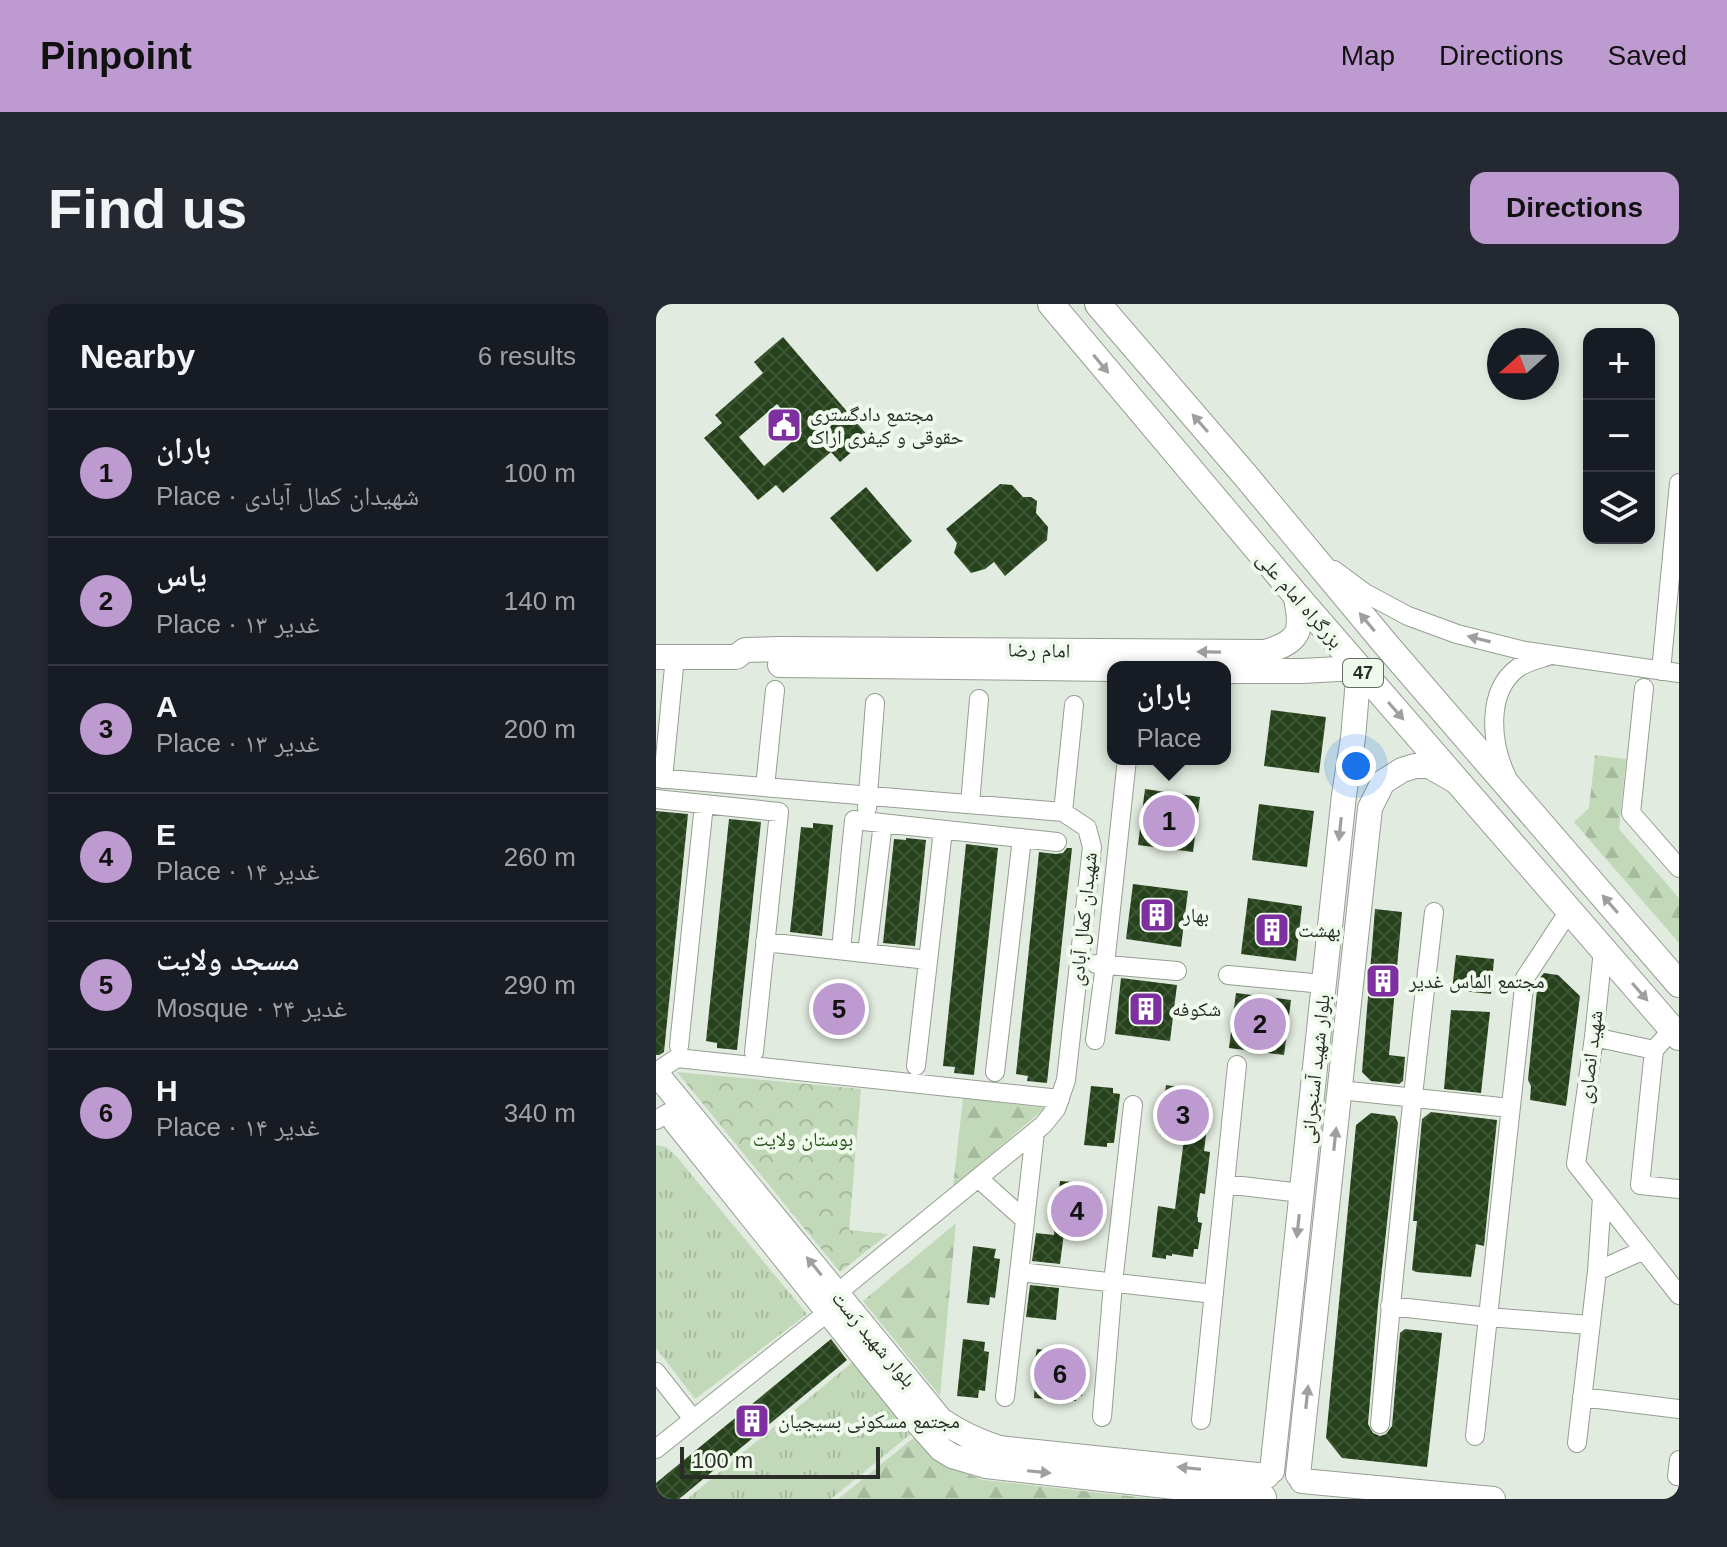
<!DOCTYPE html>
<html lang="en">
<head>
<meta charset="utf-8">
<style>
	:root { --surface:#171b24; --page:#242831; --text:#f1f3f6; --muted:#9ea1a6; --line:#363941; --accent:#bd9bd0 }
	body { margin:0; font-family:Arial,"Noto Naskh Arabic",sans-serif; background:var(--page); color:var(--text) }
	.controls { position:absolute; right:24px; top:24px; display:grid; overflow:hidden; border-radius:16px; box-shadow:0 4px 12px #0003 }
	.controls button { width:72px; height:72px; display:grid; place-items:center; padding:0; border:0; border-bottom:2px solid var(--line); background:var(--surface); color:var(--text); font:40px sans-serif }
	.compass { position:absolute; left:831px; top:24px; width:72px; height:72px; border-radius:50%; background:var(--surface); box-shadow:0 4px 12px #0003; rotate:249deg }
	.scale { position:absolute; left:24px; bottom:20px; width:200px; box-sizing:border-box; padding-left:8px; border:4px solid #292c27; border-top:0; font-size:22px; line-height:28px; white-space:nowrap; color:#292c27; -webkit-text-stroke:6px #eff9ec; paint-order:stroke }
	.you { position:absolute; left:700px; top:462px; width:28px; height:28px; margin:-20px; border:6px solid #fff; border-radius:50%; background:#1a73e8; box-shadow:0 0 0 12px #1a73e833 }
	.badge { display:grid; place-items:center; width:52px; height:52px; border-radius:50%; background:var(--accent); color:#111; font-size:26px; font-weight:700 }
	.pin { position:absolute; translate:-50% -50%; border:4px solid #fff; box-shadow:0 2px 8px #0006 }
	.popup { position:absolute; left:451px; top:357px; width:124px; height:104px; box-sizing:border-box; display:grid; place-content:center; border-radius:16px; background:var(--surface); filter:drop-shadow(0 2px 6px #0005); font-size:26px; white-space:nowrap; color:var(--muted) }
	.popup b { font-size:30px; color:var(--text) }
	.popup::after { content:''; position:absolute; left:50%; top:100%; margin-left:-16px; border:16px solid transparent; border-top-color:var(--surface) }
	.list { margin:0; padding:0; list-style:none }
	h2 { display:flex; justify-content:space-between; align-items:center; height:104px; margin:0; padding:0 32px; font-size:34px }
	h2 small { font-size:26px; font-weight:400; color:var(--muted) }
	.list li { display:grid; grid-template-columns:52px 1fr auto; gap:24px; align-items:center; box-sizing:border-box; height:128px; padding:0 32px; border-top:2px solid var(--line) }
	.list b { display:block; font-size:30px; white-space:nowrap }
	.list p { margin:0; font-size:26px; white-space:nowrap; color:var(--muted) }
	.list em { font-size:26px; font-style:normal; color:var(--muted) }
	.icon { flex:none; width:44px; height:44px; fill:none; stroke:currentColor; stroke-width:2; stroke-linecap:round; stroke-linejoin:round }
	.map { position:relative; flex:none; width:1023px; height:1195px; overflow:hidden; border-radius:16px }
	header { display:flex; align-items:center; gap:48px; box-sizing:border-box; height:112px; padding:0 40px; background:var(--accent); color:#111 }
	header strong { font-size:38px }
	nav { display:flex; gap:44px; margin-inline-start:auto; font-size:28px }
	.intro { display:flex; align-items:center; justify-content:space-between; box-sizing:border-box; height:192px; padding:0 48px }
	h1 { margin:0; font-size:56px }
	.button { padding:20px 36px; border-radius:16px; background:var(--accent); color:#111; font-size:28px; font-weight:700 }
	main { display:flex; gap:48px; padding:0 48px }
	aside { flex:1; background:var(--surface); border-radius:16px; box-shadow:0 4px 12px #0003 }
	.map>svg:first-child { display:block }
</style>
</head>
<body>
<header>
<strong>Pinpoint</strong>
<nav><a>Map</a><a>Directions</a><a>Saved</a></nav>
</header>
<div class="intro"><h1>Find us</h1><a class="button">Directions</a></div>
<main>
<aside>
<h2>Nearby<small>6 results</small></h2>
<ul class="list">
<li><span class="badge">1</span><div><b>باران</b><p>Place · شهیدان کمال آبادی</p></div><em>100 m</em></li>
<li><span class="badge">2</span><div><b>یاس</b><p>Place · غدیر ۱۳</p></div><em>140 m</em></li>
<li><span class="badge">3</span><div><b>A</b><p>Place · غدیر ۱۳</p></div><em>200 m</em></li>
<li><span class="badge">4</span><div><b>E</b><p>Place · غدیر ۱۴</p></div><em>260 m</em></li>
<li><span class="badge">5</span><div><b>مسجد ولایت</b><p>Mosque · غدیر ۲۴</p></div><em>290 m</em></li>
<li><span class="badge">6</span><div><b>H</b><p>Place · غدیر ۱۴</p></div><em>340 m</em></li>
</ul>
</aside>
<div class="map">
<svg width="1023" height="1195" viewBox="0 0 1023 1195">
	<defs>
		<pattern id="grass-tufts" width="24" height="20" patternUnits="userSpaceOnUse" patternTransform="scale(2)"><rect width="24" height="20" fill="#c1d9b8"/><path d="M3 7l-1-3M5 7V3M7 7l1-3M15 17l-1-3M17 17v-4M19 17l1-3" fill="none" stroke="#a6ba9e"/></pattern>
		<pattern id="forest-firs" width="22" height="20" patternUnits="userSpaceOnUse" patternTransform="scale(2)"><rect width="22" height="20" fill="#c1d9b8"/><path d="M5 1l3.5 6h-7zM16 11l3.5 6h-7z" fill="#a6ba9e"/></pattern>
		<pattern id="park-crowns" width="20" height="18" patternUnits="userSpaceOnUse" patternTransform="scale(2)"><rect width="20" height="18" fill="#c1d9b8"/><path d="M2 6a3 3 0 1 1 6 0M12 15a3 3 0 1 1 6 0" fill="none" stroke="#a6ba9e"/></pattern>
		<pattern id="building-cross-hatch" width="8" height="8" patternUnits="userSpaceOnUse" patternTransform="scale(2)"><rect width="8" height="8" fill="#26421c"/><path d="M0 0l8 8M0 8l8-8" fill="none" stroke="#3d5534"/></pattern>
	</defs>
	<rect width="100%" height="100%" fill="#e2ebdf"/>
	<path fill="url(#grass-tufts)" d="M0 841 10 843 20 852 151 1010 39 1095 0 1044Z
		M199 1056 257 1128 175 1195H31Z"/>
	<path fill="url(#forest-firs)" d="M939 451 970 455 963 525 1023 594V639L918 518 933 504Z
		M307 794 389 804 297 883Z
		M300 919 284 1092 207 997Z
		M260 1132 291 1162 327 1176 500 1195H182Z"/>
	<path fill="url(#park-crowns)" d="M21 768 205 785 193 926 232 930 184 968Z"/>
	<path fill="url(#building-cross-hatch)" fill-rule="evenodd" d="M127 33 213 133 184 158 175 148 127 189 120 181 102 196 48 134 66 119 59 111 107 69 98 58ZM121 100 146 129 108 162 83 133Z
		M344 180 356 181 367 193H375L381 197 380 209 392 223 391 236 349 272 338 258 329 265 315 269 298 249 301 239 290 225Z
		M210 183 256 237 221 268 174 214Z
		M615 406 670 413 663 469 608 462Z
		M489 485 544 493 537 548 482 541Z
		M603 500 658 507 651 563 596 556Z
		M0 507 32 510 8 748 3 751H0Z
		M73 515 105 518 81 746 61 744V739L50 737Z
		M157 519 177 521 166 632 134 628 145 523 157 524Z
		M250 534 270 536 259 642 227 639 238 535 250 536Z
		M310 540 342 544 318 771 298 769 299 763 287 762Z
		M411 544H416L391 779 371 777 372 772 360 770 383 548 400 550 407 549Z
		M477 580 532 587 525 643 470 635Z
		M592 594 646 602 640 657 585 650Z
		M719 605 746 608 733 751 749 753 747 777 743 780 715 777 706 768Z
		M800 651 838 655 835 690 796 686Z
		M888 669 902 671 924 692 910 802 874 796 875 782 872 776 882 676Z
		M465 674 521 681 514 737 459 730Z
		M580 689 635 696 628 751 573 744Z
		M795 706 834 708 825 789 788 785Z
		M510 781 523 783V786L551 792 550 797 554 798 548 847 554 848 549 890 544 889 541 913H542V918L546 919 542 945H538L537 953 516 950V952L510 951V955L496 953 502 902 519 905 528 835 504 831Z
		M435 782 457 784V789L464 790 458 839H451V843L428 841Z
		M775 808 841 816 828 942 820 940 815 973 760 968 756 966 761 917H757L766 815Z
		M715 809 739 812 742 819 722 1001 712 1120 717 1129 724 1132 730 1130 736 1122 744 1029 749 1025 786 1029 771 1163 686 1154 670 1134 700 821Z
		M404 877 417 878V882L445 888 444 893 448 894 445 920 441 919 439 927 419 924 418 926 413 925 412 929H408L404 960 376 957 380 929 398 931Z
		M317 942 340 945 338 954 344 955 339 994 334 993 333 1001 311 999Z
		M374 981 403 984 400 1016 370 1013Z
		M175 1035 191 1056 23 1195H0V1179Z
		M307 1035 329 1038 328 1047 333 1048 329 1087 323 1086 322 1094 301 1092Z
		M381 1045 425 1051 424 1056 430 1057 426 1092H420V1097L378 1094 381 1057 379 1055Z"/>
	<g fill="none" stroke-linecap="round" stroke-linejoin="round">
		<defs>
			<path id="minor" d="M678 266 709 289 752 312 801 330 869 347 1023 369
				M1005 367 1023 179
				M988 384 975 509 1023 564
				M851 473C835 440 829 387 863 363 871 358 883 355 892 352
				M0 474 407 508 431 524 436 543 410 776 400 805 387 821 180 990
				M7 475 19 353
				M109 483 119 386
				M0 495 123 508 98 748
				M314 500 323 395
				M211 504 219 399
				M407 508 418 401
				M109 638 272 656
				M185 646 198 516 401 538
				M947 646 938 733 920 860 1023 991
				M211 649 227 519
				M440 660 521 667
				M572 671 668 680
				M1016 726 998 746 984 881 1023 885
				M938 733 998 746
				M439 736 449 661 471 455
				M23 742 48 500
				M260 762 287 526
				M0 768 21 754 404 795
				M339 768 366 534
				M684 786 854 804
				M0 816 12 809
				M322 874 369 916
				M569 880 645 889
				M941 967 988 946
				M364 968 558 990
				M734 1002 832 1013 934 1021
				M0 1068 37 1115
				M349 1093 379 828
				M926 1093 1023 1105
				M446 1113 457 979 477 801
				M545 1116 581 761
				M724 1120C739 949 758 778 778 608
				M819 1132 869 674 913 607
				M921 1139 941 967 946 893
				M0 1145 172 1008
				M1021 1172 1023 1156"/>
			<path id="major" d="M0 353H80L89 346 123 345 609 348C646 337 647 326 639 290
				M124 361 457 365
				M569 367H645L703 364 697 434 688 491 616 1167
				M0 769 285 1116C304 1129 321 1137 343 1144L611 1172
				M19 817 253 1109 285 1145 296 1152 330 1162 608 1193
				M642 1171 714 504 727 478 746 466 759 462H773L801 478
				M646 1177 837 1195"/>
			<path id="highway" d="M395 0 639 290 1023 733
				M442 0 589 171 727 337 1023 680"/>
		</defs>
		<use href="#minor" stroke="#969e93" stroke-width="20"/>
		<use href="#major" stroke="#969e93" stroke-width="26"/>
		<use href="#highway" stroke="#969e93" stroke-width="28"/>
		<use href="#minor" stroke="#fff" stroke-width="18"/>
		<use href="#major" stroke="#fff" stroke-width="24"/>
		<use href="#highway" stroke="#fff" stroke-width="26"/>
	</g>
	<defs><path id="oneway-solid" d="M-6-.8H1V-3.2L6.5 0L1 3.2V.8H-6Z" transform="scale(2)"/></defs>
	<g fill="#9fa09e">
		<use href="#oneway-solid" transform="translate(445 60) rotate(50)"/>
		<use href="#oneway-solid" transform="translate(544 119) rotate(-131)"/>
		<use href="#oneway-solid" transform="translate(711 318) rotate(-130)"/>
		<use href="#oneway-solid" transform="translate(823 335) rotate(-166)"/>
		<use href="#oneway-solid" transform="translate(553 348) rotate(-179)"/>
		<use href="#oneway-solid" transform="translate(740 407) rotate(49)"/>
		<use href="#oneway-solid" transform="translate(684 525) rotate(96)"/>
		<use href="#oneway-solid" transform="translate(954 600) rotate(-131)"/>
		<use href="#oneway-solid" transform="translate(984 688) rotate(49)"/>
		<use href="#oneway-solid" transform="translate(679 835) rotate(-84)"/>
		<use href="#oneway-solid" transform="translate(642 922) rotate(96)"/>
		<use href="#oneway-solid" transform="translate(158 962) rotate(-129)"/>
		<use href="#oneway-solid" transform="translate(651 1093) rotate(-84)"/>
		<use href="#oneway-solid" transform="translate(533 1164) rotate(-174)"/>
		<use href="#oneway-solid" transform="translate(383 1168) rotate(6)"/>
	</g>
	<defs>
		<symbol id="civic-square" viewBox="-11 -11 22 22"><rect x="-9" y="-9" width="18" height="18" rx="4" fill="#7e30a1" stroke="#eff9ec"/><path d="M-.6-6.5H3V-4.5H.6V-3L4-1V1h2V6H-6V1h2V-1L-.6-3ZM-1.2 2.5V6h2.4V2.5Z" fill="#fff"/></symbol>
		<symbol id="building-square" viewBox="-11 -11 22 22"><rect x="-9" y="-9" width="18" height="18" rx="4" fill="#7e30a1" stroke="#eff9ec"/><path d="M-4-6H4V6H1V3H-1V6H-4ZM-2.5-4.3h1.7v1.8h-1.7ZM.8-4.3h1.7v1.8H.8ZM-2.5-1h1.7V.8h-1.7ZM.8-1h1.7V.8H.8Z" fill="#fff"/></symbol>
	</defs>
	<g fill-rule="evenodd">
		<use href="#civic-square" x="108" y="101" width="40" height="40"/>
		<use href="#building-square" x="481" y="591" width="40" height="40"/>
		<use href="#building-square" x="596" y="606" width="40" height="40"/>
		<use href="#building-square" x="707" y="657" width="40" height="40"/>
		<use href="#building-square" x="470" y="685" width="40" height="40"/>
		<use href="#building-square" x="76" y="1097" width="40" height="40"/>
	</g>
	<g text-anchor="middle" dominant-baseline="central" stroke-width="8" stroke-linejoin="round" paint-order="stroke">
		<rect fill="#eff9ec" stroke="#646a62" stroke-width="2" x="687" y="355" width="40" height="28" rx="6"/>
		<g font-size="18" font-weight="bold" fill="#292c27">
			<text x="707" y="369">47</text>
		</g>
		<g font-size="20" fill="#292c27" stroke="#eff9ec" text-anchor="start">
			<text x="154" y="110">مجتمع دادگستری<tspan x="154" dy="23">حقوقی و کیفری اراک</tspan></text>
			<text x="527" y="611">بهار</text>
			<text x="642" y="626">بهشت</text>
			<text x="753" y="677">مجتمع الماس غدیر</text>
			<text x="516" y="705">شکوفه</text>
			<text x="122" y="1117">مجتمع مسکونی بسیجیان</text>
		</g>
		<g font-size="20" fill="#292c27" stroke="#eff9ec">
			<text transform="translate(644 296) rotate(49)">بزرگراه امام علی</text>
			<text transform="translate(383 346) rotate(1)">امام رضا</text>
			<text transform="translate(427 615) rotate(-84)">شهیدان کمال آبادی</text>
			<text transform="translate(934 753) rotate(-83)">شهید انصاری</text>
			<text transform="translate(659 765) rotate(-84)">بلوار شهید آسنجرانی</text>
			<text transform="translate(218 1035) rotate(50)">بلوار شهید رَست</text>
		</g>
		<g font-size="20" fill="#295318" stroke="#eff9ec">
			<text x="147" y="835">بوستان ولایت</text>
		</g>
	</g>
</svg>
<div class="controls">
<button>+</button>
<button>−</button>
<button><svg class="icon" aria-label="layers" viewBox="0 0 24 24"><path d="M12 4l9 5-9 5-9-5zM3 14l9 5 9-5"/></svg></button>
</div>
<svg class="compass" viewBox="-18 -18 36 36"><path d="M0-13l5 13h-10z" fill="#e53935"/><path d="M0 13l5-13h-10z" fill="#9ea1a6"/></svg>
<div class="scale">100 m</div>
<div class="you"></div>
<div class="pin badge" style="left:513px;top:517px">1</div>
<div class="popup"><b>باران</b>Place</div>
<div class="pin badge" style="left:604px;top:720px">2</div>
<div class="pin badge" style="left:527px;top:811px">3</div>
<div class="pin badge" style="left:421px;top:907px">4</div>
<div class="pin badge" style="left:183px;top:705px">5</div>
<div class="pin badge" style="left:404px;top:1070px">6</div>
</div>
</main>
</body>
</html>
